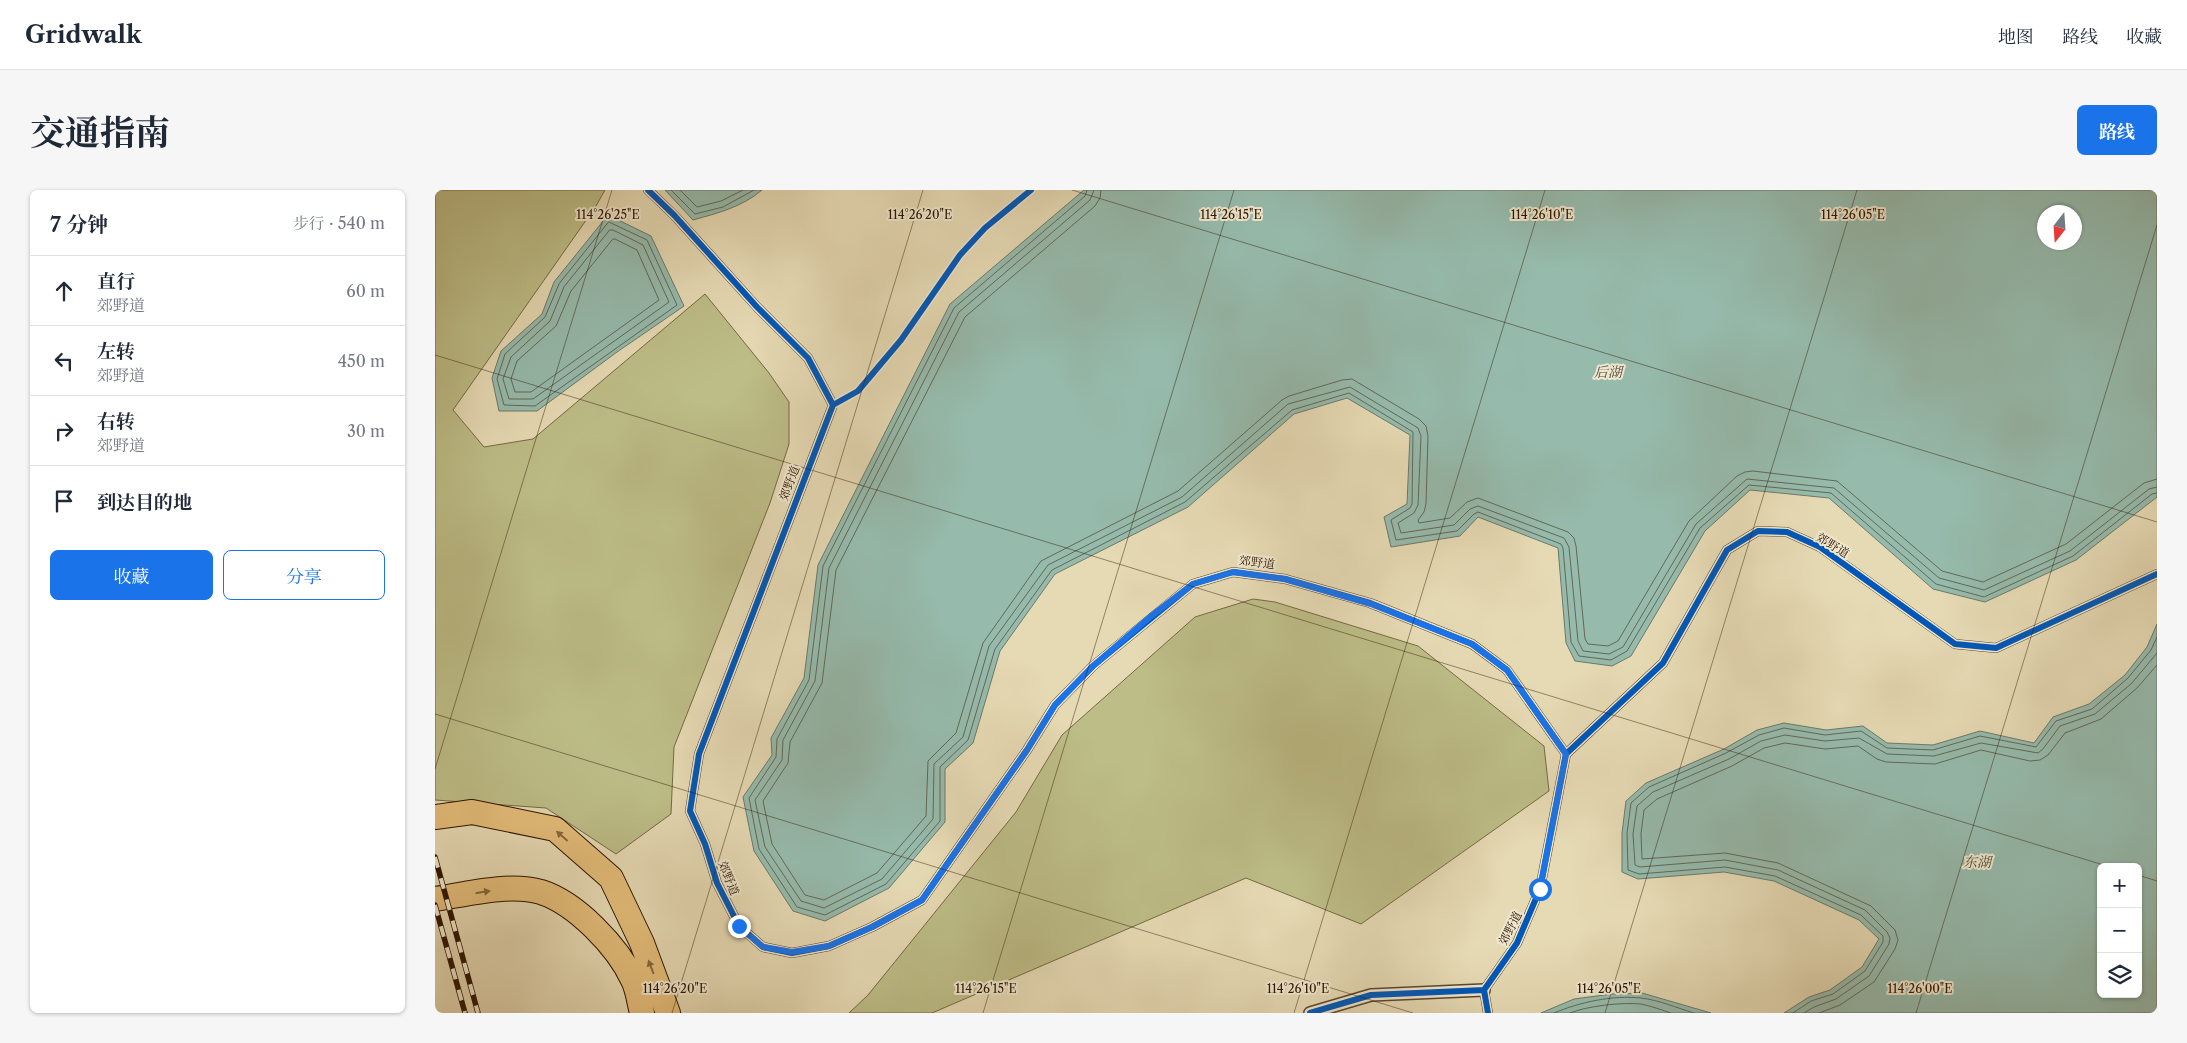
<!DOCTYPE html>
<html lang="zh">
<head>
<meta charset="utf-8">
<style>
	:root { --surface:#fff; --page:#f6f6f7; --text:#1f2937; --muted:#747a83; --line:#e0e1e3; --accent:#1a73e8 }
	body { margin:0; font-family:"Libre Caslon Text","Noto Serif SC",serif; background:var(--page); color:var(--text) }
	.controls { position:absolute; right:15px; bottom:15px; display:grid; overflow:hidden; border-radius:8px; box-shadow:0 1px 4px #0004 }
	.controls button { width:45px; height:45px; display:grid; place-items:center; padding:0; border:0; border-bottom:1px solid var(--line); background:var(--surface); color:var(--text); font:25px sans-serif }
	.compass { position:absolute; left:1602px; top:15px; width:45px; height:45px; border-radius:50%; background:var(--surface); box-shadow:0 1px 4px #0004; rotate:197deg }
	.stop { position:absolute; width:15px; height:15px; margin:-11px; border:4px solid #1a73e8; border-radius:50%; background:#fff }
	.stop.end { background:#1a73e8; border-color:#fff; box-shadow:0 1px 5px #0008 }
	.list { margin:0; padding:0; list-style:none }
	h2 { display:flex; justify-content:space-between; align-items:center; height:65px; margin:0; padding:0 20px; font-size:21px }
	h2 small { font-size:16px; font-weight:400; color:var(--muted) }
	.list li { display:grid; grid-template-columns:32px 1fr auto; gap:15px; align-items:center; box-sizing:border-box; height:70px; padding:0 20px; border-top:1px solid var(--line) }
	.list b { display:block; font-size:19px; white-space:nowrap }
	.list p { margin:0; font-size:16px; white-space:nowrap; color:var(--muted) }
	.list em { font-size:16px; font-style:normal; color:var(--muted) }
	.actions { display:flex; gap:10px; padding:15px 20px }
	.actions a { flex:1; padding:11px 0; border:1px solid var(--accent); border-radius:8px; text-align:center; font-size:18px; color:var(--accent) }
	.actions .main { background:var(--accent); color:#fff }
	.icon { flex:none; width:28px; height:28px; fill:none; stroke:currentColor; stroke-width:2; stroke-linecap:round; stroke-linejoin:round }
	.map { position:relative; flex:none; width:1722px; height:823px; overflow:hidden; border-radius:8px }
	header { display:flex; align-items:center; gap:30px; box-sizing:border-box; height:70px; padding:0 25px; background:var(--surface); border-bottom:1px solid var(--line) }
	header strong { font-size:24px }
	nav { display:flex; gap:28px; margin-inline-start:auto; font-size:18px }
	.intro { display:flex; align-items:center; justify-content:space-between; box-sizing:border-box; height:120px; padding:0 30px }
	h1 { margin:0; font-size:35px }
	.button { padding:12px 22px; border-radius:8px; background:var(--accent); color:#fff; font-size:18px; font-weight:700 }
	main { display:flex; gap:30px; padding:0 30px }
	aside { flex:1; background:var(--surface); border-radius:8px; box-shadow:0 1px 4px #0004 }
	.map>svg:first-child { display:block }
</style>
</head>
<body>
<header>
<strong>Gridwalk</strong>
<nav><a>地图</a><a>路线</a><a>收藏</a></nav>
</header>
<div class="intro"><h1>交通指南</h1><a class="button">路线</a></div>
<main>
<aside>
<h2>7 分钟<small>步行 · 540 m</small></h2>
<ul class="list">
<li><svg class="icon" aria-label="ahead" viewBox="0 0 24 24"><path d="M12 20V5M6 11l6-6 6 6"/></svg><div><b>直行</b><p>郊野道</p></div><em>60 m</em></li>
<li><svg class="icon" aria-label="left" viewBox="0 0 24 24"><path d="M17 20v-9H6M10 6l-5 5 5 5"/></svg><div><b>左转</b><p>郊野道</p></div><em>450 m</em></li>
<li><svg class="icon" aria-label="right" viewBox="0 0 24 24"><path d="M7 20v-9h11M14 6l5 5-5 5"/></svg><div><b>右转</b><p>郊野道</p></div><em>30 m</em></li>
<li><svg class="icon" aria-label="arrive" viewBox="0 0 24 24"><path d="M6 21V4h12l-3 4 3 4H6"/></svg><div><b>到达目的地</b></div></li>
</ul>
<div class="actions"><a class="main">收藏</a><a>分享</a></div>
</aside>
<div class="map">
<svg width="1722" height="823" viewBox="0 0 1722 823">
	<rect width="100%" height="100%" fill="#e6dab4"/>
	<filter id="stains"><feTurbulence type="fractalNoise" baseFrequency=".004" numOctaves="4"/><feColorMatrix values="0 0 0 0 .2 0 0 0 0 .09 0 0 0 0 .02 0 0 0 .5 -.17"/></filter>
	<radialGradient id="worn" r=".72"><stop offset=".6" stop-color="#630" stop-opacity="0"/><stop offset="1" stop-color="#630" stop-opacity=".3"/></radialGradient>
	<path fill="#bdbd87" stroke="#766944" d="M0 0H170L161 16 18 220 49 257 98 249 270 104 334 183 354 212V254L335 313 239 557 236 624 181 664 111 618 0 610Z
		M818 409 840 412 983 456 1109 556 1114 601 926 734 811 688 497 823H414L433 805 581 622 627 545 760 427Z"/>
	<path fill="#96bbad" stroke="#6c7968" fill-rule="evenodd" d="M230 0H327C307 17 283 23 258 30Z
		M649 0H1722V307L1641 370 1550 412 1498 399 1394 308 1315 300 1270 341 1196 466 1177 476 1140 471 1131 453 1123 358 1043 327 1025 346 956 357 949 327 972 314 975 245 912 208 859 224 753 317 620 384 565 461 538 553 510 579V632L454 698 390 731 358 721 319 661 308 607 337 565 336 548 369 488 383 375 515 114ZM1610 22H1640V52H1610Z
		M173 25 216 46 249 116 182 162 102 221H64L57 188 66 161 107 124 119 92Z
		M1722 434V823H1349L1374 807 1395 800 1427 777 1444 749 1424 730 1339 691 1289 682 1203 689 1187 682V643L1191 611 1211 593 1289 559 1322 540 1349 533 1391 540 1428 536 1452 553 1498 555 1545 541 1599 553 1618 527 1654 514 1690 485 1712 457ZM1666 677H1703V804H1666Z
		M1207 803 1276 823H1106L1139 809 1177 804Z"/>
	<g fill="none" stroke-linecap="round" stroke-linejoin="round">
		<path stroke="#626856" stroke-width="1" d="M236 0 260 24 288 17 319 0
			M245 0 262 17 286 11 308 0
			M652 0 650 6 519 118 388 376 374 490 342 549 341 567 314 608 324 659 362 717 390 725 451 694 505 631V577L533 550 560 459 617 380 750 312 857 220 914 203 978 242 977 314 975 318 956 330 961 350 1022 341 1039 324 1043 322 1126 354 1128 358 1136 452 1144 466 1176 470 1192 461 1265 338 1314 295 1396 303 1501 394 1549 407 1638 366 1717 304 1722 303
			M659 0 655 10 524 122 394 378 380 491 348 550 347 570 320 610 330 657 366 711 389 718 447 689 498 629 499 574 528 547 554 456 613 375 747 307 853 214 915 197 983 238 986 246 983 315 979 323 963 333 966 343 1019 335 1035 319 1043 316 1129 348 1134 357 1143 451 1148 461 1174 464 1188 457 1261 334 1312 289 1399 298 1504 388 1549 400 1635 361 1714 299 1722 297
			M666 0 665 8 660 16 530 127 401 380 387 493 355 552 353 573 328 611 337 654 370 705 389 710 442 683 491 626 493 571 521 543 548 453 606 371 743 301 847 210 854 206 907 190 917 189 984 229 991 236 993 246 991 314 989 322 983 330 984 333 1015 328 1032 312 1043 308 1133 342 1139 348 1141 356 1150 449 1153 454 1173 456 1183 451 1254 331 1302 286 1310 282 1318 281 1402 291 1507 381 1548 392 1631 354 1709 293 1722 289
			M174 32 212 50 242 115 100 216 69 215 62 189 70 164 110 127 124 94Z
			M175 40H178L208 55 234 112 98 209H74L68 189 76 167 115 131 129 97Z
			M180 49 202 60 224 110 96 202H80L76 189 82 171 121 136 136 101 177 50Z
			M1119 823C1145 812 1178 805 1206 808 1224 810 1242 818 1259 823
			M1135 823C1152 816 1187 812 1206 814 1216 816 1227 820 1236 823
			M1358 823 1376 811 1398 804 1430 781 1448 752V746L1426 725 1340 686 1290 677 1204 684 1193 680 1192 643 1196 613 1214 597 1291 563 1324 545 1349 538 1390 545 1426 541 1452 558 1498 560 1545 546 1601 557 1621 531 1657 519 1693 488 1716 460 1722 447
			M1369 823 1379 817 1401 809 1434 786 1454 754 1455 748 1452 742 1430 720 1343 680 1290 670 1205 677 1200 675 1198 644 1202 616 1218 602 1294 569 1326 551 1350 545 1390 551 1424 548 1452 564 1499 566 1546 553 1603 563 1608 559 1625 536 1660 524 1697 493 1722 463
			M1384 823 1405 815 1439 792 1460 759 1463 750 1460 740 1436 716 1343 673 1290 663 1207 669 1206 644 1209 620 1222 609 1297 576 1329 558 1350 553 1390 559 1423 556 1442 569 1451 572 1500 574 1546 560 1595 571 1605 570 1613 565 1630 543 1666 529 1702 498 1722 475"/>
		<defs>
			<path id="service" d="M213 0 239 25 322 117 373 168 398 215 264 564 255 621 270 654 282 693 304 736 328 757 357 763 394 756 437 737 487 710 592 560 620 515 658 476 758 394 798 382 850 389 935 413 1037 454 1072 480 1131 564
				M1053 823 1049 800 1082 753 1105 699 1131 564 1228 473 1292 360 1323 341 1352 342 1385 357 1520 454 1561 458 1722 384"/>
			<path id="pedestrian" d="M875 823 936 805 1049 800"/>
			<path id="primary" d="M0 627 37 622 120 639 176 688 207 753 233 823
				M0 709C32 704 74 693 106 702 141 713 183 757 198 790 203 800 204 812 207 823"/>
		</defs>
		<use href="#service" stroke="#5c462d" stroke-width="10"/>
		<use href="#pedestrian" stroke="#5c462d" stroke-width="14"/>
		<use href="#primary" stroke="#2e1500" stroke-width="26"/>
		<path stroke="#2e1500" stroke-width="2.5" stroke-dasharray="4 2.5" stroke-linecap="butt" d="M408 210 423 201 466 150 525 65 550 38 596 0"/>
		<use href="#service" stroke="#efe7ce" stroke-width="8"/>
		<use href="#pedestrian" stroke="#efe7ce" stroke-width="11"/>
		<use href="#primary" stroke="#e3bd7a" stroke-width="24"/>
		<defs>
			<path id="rail" d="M0 667 43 823
				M0 715 30 823"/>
		</defs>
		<use href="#rail" stroke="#2e1500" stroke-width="5.5"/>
		<use href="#rail" stroke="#efe7ce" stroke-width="4" stroke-dasharray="11" stroke-linecap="butt"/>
		<defs>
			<path id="cycleway" d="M213 0 239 25 322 117 373 168 398 215 264 564 255 621 270 654 282 693 304 736 328 757 357 763 394 756 437 737 487 710 592 560 620 515 658 476 758 394 798 382 850 389 935 413 1037 454 1072 480 1131 564
				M398 215 423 201 466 150 525 65 550 38 596 0
				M875 823 936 805 1049 800
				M1053 823 1049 800 1082 753 1105 699 1131 564 1228 473 1292 360 1323 341 1352 342 1385 357 1520 454 1561 458 1722 384"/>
		</defs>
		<use href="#cycleway" stroke="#efe7ce" stroke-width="9"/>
		<use href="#cycleway" stroke="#0057b8" stroke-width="6"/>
	</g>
	<defs><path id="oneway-solid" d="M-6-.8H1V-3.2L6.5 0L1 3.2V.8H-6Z" transform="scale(1.25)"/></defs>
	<g fill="#88693d">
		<use href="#oneway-solid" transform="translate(127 646) rotate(-139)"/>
		<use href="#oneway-solid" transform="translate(48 702) rotate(-9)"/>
		<use href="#oneway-solid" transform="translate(216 777) rotate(-111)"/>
	</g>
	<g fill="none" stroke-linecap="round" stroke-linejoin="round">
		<path stroke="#1a73e8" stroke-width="6" d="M304 736 328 757 357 762 394 756 437 737 487 710 592 560 620 515 658 476 715 427 758 394 798 382 850 389 936 414 1037 454 1072 480 1131 564 1105 699"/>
	</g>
	<path fill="none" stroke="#2e1500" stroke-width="1" stroke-opacity="0.45" d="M637 0 1722 332M0 165 1675 677M0 524 978 823M0 579 177 0M1703 685 1722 691M237 823 488 0M548 823 799 0M859 823 1110 0M1170 823 1422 0M1481 823 1722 35"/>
	<g text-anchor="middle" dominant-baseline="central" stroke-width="4" stroke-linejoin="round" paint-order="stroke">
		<g font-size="12" fill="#2e1500" stroke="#efe7ce">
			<text transform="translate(354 293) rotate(-69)">郊野道</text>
			<text transform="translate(1398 355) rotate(32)">郊野道</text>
			<text transform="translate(822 372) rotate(7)">郊野道</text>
			<text transform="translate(294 688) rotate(68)">郊野道</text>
			<text transform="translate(1075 738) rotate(-63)">郊野道</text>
		</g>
		<g font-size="14" font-style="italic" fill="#524f3d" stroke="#efe7ce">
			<text x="1173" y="182">后湖</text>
			<text x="1542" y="672">东湖</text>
		</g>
	</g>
	<g font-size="12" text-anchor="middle" fill="#2e1500" stroke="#efe7ce" stroke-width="4" stroke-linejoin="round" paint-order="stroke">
		<text x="173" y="29">114°26'25"E</text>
		<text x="485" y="29">114°26'20"E</text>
		<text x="796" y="29">114°26'15"E</text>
		<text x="1107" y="29">114°26'10"E</text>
		<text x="1418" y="29">114°26'05"E</text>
		<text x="240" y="803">114°26'20"E</text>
		<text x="551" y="803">114°26'15"E</text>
		<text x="863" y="803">114°26'10"E</text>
		<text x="1174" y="803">114°26'05"E</text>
		<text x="1485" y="803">114°26'00"E</text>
	</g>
	<rect width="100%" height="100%" filter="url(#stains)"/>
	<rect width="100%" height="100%" fill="url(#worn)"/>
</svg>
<div class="controls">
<button>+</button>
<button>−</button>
<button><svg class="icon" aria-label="layers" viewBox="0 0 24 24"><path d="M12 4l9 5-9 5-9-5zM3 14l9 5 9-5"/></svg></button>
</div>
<svg class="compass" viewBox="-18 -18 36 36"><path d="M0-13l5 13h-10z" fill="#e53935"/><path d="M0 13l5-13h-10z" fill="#747a83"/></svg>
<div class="stop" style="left:1105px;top:699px"></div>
<div class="stop end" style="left:304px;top:736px"></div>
</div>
</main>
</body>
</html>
